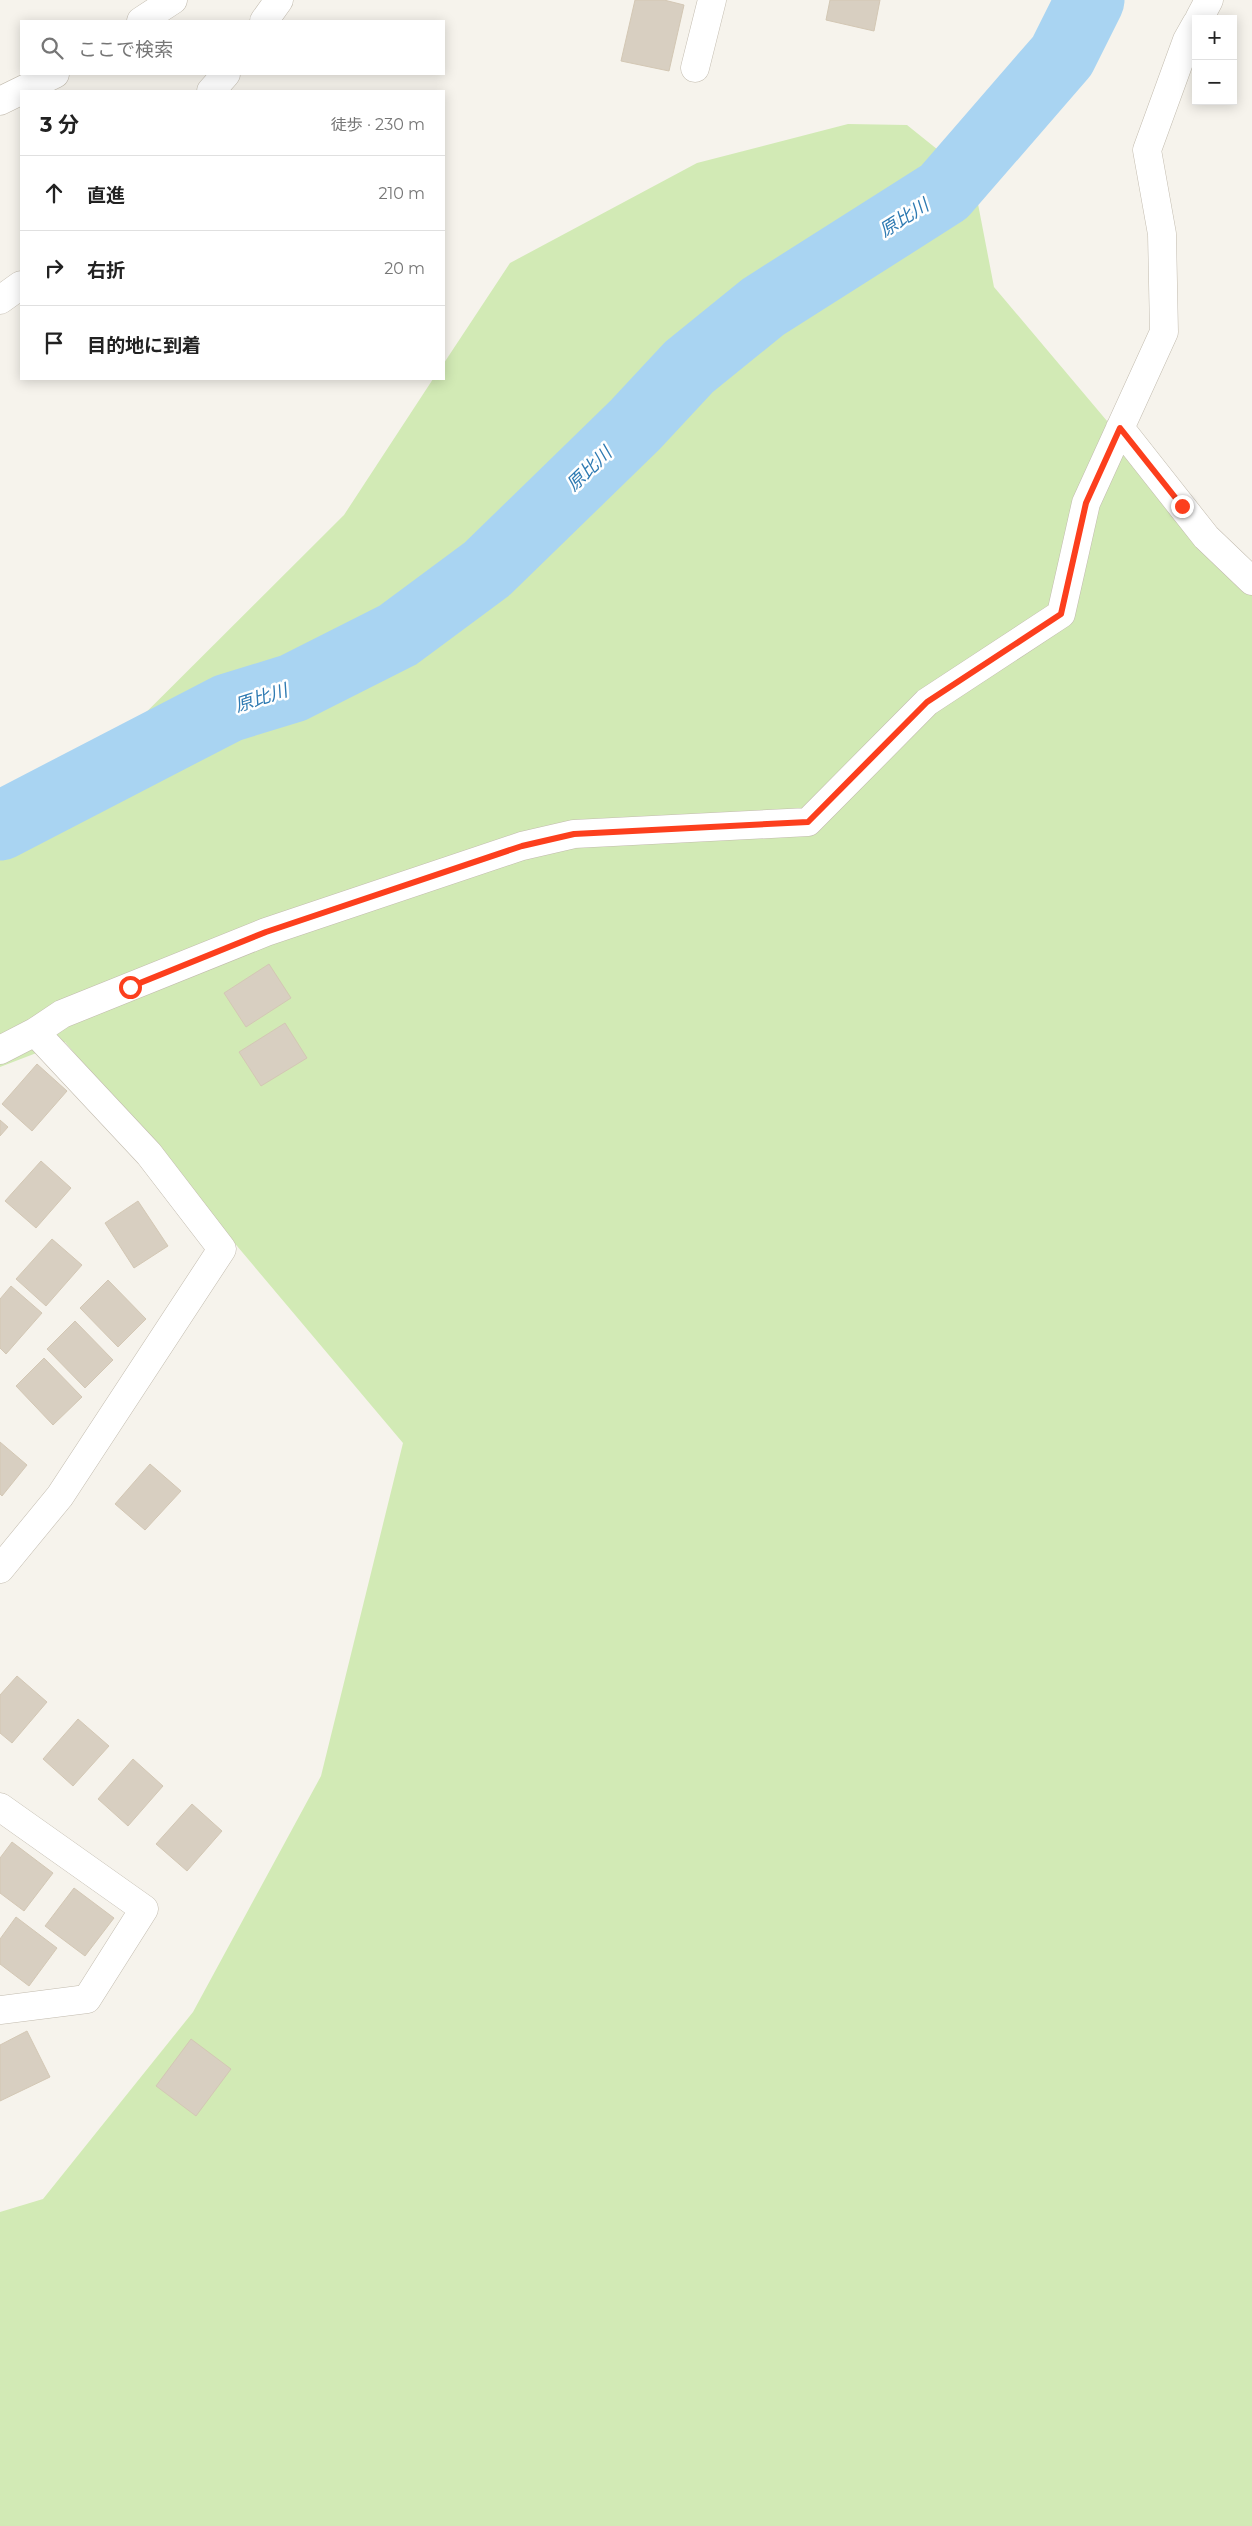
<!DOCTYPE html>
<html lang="ja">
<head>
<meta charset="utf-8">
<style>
	:root { --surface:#fff; --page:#f2f2f2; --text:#222; --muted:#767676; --line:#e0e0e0 }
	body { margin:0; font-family:Montserrat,"Noto Sans JP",sans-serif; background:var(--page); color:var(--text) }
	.controls { position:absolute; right:15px; top:15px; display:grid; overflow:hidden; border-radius:0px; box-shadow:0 2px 12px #0003 }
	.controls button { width:45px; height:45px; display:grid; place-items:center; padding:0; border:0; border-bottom:1px solid var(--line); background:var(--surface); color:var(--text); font:25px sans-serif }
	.stop { position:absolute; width:15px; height:15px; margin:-11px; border:4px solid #fc3f1d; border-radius:50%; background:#fff }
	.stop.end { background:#fc3f1d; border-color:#fff; box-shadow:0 1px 5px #0008 }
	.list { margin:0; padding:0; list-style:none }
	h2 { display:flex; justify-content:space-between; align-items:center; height:65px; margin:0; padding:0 20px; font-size:21px }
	h2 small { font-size:16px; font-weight:400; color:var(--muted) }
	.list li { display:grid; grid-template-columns:32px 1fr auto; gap:15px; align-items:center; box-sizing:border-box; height:75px; padding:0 20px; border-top:1px solid var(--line) }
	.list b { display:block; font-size:19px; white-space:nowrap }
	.list em { font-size:16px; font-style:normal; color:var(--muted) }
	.icon { flex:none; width:28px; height:28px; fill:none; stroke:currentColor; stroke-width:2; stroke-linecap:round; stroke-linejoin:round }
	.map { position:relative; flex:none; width:1252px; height:2526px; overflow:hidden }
	.search { position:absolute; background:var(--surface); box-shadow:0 2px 12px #0003; left:20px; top:20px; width:425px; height:55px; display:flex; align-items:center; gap:12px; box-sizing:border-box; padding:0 18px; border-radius:0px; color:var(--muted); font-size:19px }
	.panel { position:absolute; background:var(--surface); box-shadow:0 2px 12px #0003; left:20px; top:90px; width:425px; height:290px; border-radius:0px }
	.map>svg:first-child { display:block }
</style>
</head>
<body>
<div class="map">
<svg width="1252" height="2526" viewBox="0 0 1252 2526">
	<rect width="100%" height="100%" fill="#f6f3ec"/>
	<path fill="#d2eab5" d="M848 124 907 125 973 178 994 287 1252 593V2526H0V2212L43 2199 193 2012 321 1776 403 1443 65 1042 0 1067V858L344 515 433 379H444V363L510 263 697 163Z"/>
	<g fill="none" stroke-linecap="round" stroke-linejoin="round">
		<path stroke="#a9d4f2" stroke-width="69" d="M0 826 228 708 293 688 398 635 487 569 635 425 689 367 763 307 944 192 1062 56 1090 0"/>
	</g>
	<path fill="#d8cfc1" stroke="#d3c7b4" d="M635 0H664L684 5 669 71 621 61Z
		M830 0H880L874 31 826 20Z
		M269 964 291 998 246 1027 224 993Z
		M285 1023 307 1058 261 1086 239 1052Z
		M37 1064 67 1091 32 1131 2 1104Z
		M0 1120 8 1127 0 1136Z
		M41 1161 71 1188 36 1228 5 1201Z
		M138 1201 168 1246 134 1268 105 1223Z
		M52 1239 82 1265 46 1306 16 1279Z
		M108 1280 146 1319 118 1347 80 1308Z
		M11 1286 42 1313 6 1354 0 1348V1299Z
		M75 1321 113 1360 85 1388 47 1349Z
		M44 1358 82 1397 53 1425 16 1386Z
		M0 1442 27 1465 2 1496 0 1494Z
		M150 1464 181 1491 145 1530 115 1504Z
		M17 1676 47 1702 12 1743 0 1733V1695Z
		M78 1719 109 1746 73 1786 43 1759Z
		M133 1759 163 1786 128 1826 98 1799Z
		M192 1804 222 1831 187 1871 156 1844Z
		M12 1842 53 1873 24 1911 0 1893V1858Z
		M74 1888 114 1918 85 1956 45 1926Z
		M16 1917 57 1948 29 1986 0 1964V1939Z
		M27 2031 50 2077 0 2101V2045Z
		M191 2039 231 2069 196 2116 156 2086Z"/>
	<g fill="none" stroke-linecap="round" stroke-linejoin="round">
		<defs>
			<path id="minor" d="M1199 19 1209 0
				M141 21 173 0
				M264 21 279 0
				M695 68 712 0
				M211 91 226 74
				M0 101 55 74
				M0 300 21 285
				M1120 428 1206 537 1252 581
				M0 1050 35 1032 62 1014 266 932 522 846 574 834 808 822 927 702 1061 614 1086 503 1164 332 1162 234 1147 150 1187 40 1196 24
				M0 1569 60 1496 222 1249 149 1154 35 1032
				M0 1807 144 1909 87 1999 0 2010"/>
		</defs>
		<use href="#minor" stroke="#c2bbae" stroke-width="29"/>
		<use href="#minor" stroke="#fff" stroke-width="28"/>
	</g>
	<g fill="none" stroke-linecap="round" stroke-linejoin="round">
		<path stroke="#fc3f1d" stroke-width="6" d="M130 987 266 932 522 846 574 834 808 822 927 702 1061 614 1086 503 1120 428 1182 506"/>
	</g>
	<g text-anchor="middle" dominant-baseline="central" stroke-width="5" stroke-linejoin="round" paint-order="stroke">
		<g font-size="18" font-style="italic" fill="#2e7ab2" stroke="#fff">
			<text transform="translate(904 218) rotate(-32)">原比川</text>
			<text transform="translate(589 469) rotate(-44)">原比川</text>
			<text transform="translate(261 698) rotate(-18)">原比川</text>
		</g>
	</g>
</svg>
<div class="controls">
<button>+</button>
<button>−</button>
</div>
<div class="stop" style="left:130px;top:987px"></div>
<div class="stop end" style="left:1182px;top:506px"></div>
<div class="search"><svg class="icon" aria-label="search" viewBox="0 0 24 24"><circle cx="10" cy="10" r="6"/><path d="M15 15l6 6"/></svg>ここで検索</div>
<section class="panel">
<h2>3 分<small>徒歩 · 230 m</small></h2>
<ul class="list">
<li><svg class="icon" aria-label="ahead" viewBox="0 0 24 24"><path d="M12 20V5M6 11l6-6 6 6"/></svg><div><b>直進</b></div><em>210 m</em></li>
<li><svg class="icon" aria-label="right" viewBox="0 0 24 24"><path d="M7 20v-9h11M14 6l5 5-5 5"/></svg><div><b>右折</b></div><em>20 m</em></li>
<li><svg class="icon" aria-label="arrive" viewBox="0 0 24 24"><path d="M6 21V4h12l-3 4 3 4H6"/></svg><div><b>目的地に到着</b></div></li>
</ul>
</section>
</div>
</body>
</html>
